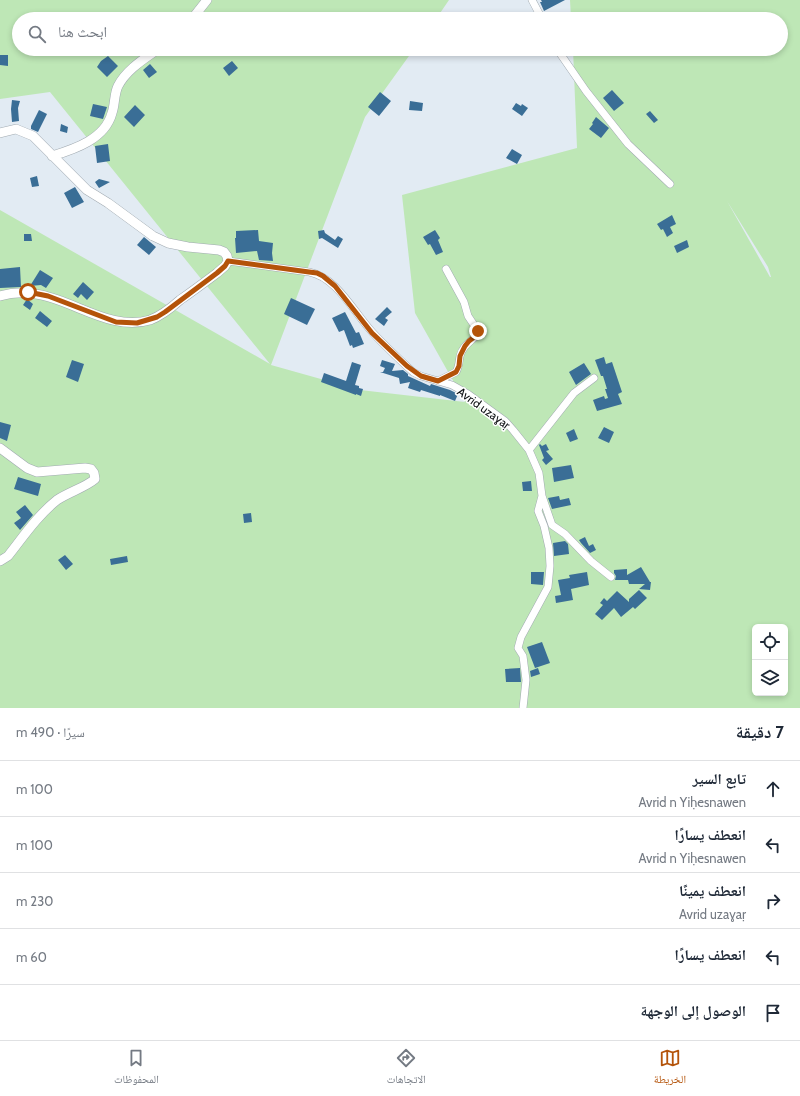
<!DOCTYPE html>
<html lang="ar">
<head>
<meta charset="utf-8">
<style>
	:root { --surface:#fff; --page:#f6f6f7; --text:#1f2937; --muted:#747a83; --line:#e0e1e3; --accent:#b45309 }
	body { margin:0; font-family:Cabin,"Noto Naskh Arabic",sans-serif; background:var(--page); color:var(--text); direction:rtl }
	.controls { position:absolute; right:12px; bottom:12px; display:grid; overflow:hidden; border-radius:6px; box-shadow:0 2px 6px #0003 }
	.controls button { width:36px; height:36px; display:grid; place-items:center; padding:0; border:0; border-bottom:1px solid var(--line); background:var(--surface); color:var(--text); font:20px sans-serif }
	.stop { position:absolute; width:12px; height:12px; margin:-9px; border:3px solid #b45309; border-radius:50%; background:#fff }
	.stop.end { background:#b45309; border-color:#fff; box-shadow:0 1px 4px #0008 }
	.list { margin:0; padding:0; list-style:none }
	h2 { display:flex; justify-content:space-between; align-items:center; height:52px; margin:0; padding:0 16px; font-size:17px }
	h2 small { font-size:13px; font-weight:400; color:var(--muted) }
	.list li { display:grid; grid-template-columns:26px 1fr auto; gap:12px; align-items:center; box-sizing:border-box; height:56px; padding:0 16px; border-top:1px solid var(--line) }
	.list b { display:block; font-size:15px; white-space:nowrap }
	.list p { margin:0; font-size:13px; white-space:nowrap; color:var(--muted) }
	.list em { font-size:13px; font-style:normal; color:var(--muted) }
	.icon { flex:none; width:22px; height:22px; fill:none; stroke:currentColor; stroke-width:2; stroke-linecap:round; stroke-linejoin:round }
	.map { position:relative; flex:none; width:800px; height:708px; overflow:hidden; direction:ltr }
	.search { position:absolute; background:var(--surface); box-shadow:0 2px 6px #0003; left:12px; right:12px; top:12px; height:44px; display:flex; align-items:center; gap:10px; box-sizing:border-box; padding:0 14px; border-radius:22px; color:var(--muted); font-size:15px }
	.sheet { height:332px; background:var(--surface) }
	nav { display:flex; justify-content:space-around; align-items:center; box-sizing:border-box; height:56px; border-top:1px solid var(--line); background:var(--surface); font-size:11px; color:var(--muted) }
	nav a { display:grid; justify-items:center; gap:2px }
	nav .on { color:var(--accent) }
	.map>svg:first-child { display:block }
</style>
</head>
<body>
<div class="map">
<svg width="800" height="708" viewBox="0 0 800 708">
	<rect width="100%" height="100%" fill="#e2ebf3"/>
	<path fill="#bee7b6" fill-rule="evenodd" d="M0 0H449L436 19H19V49H414L365 117 271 365 360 390 465 402 415 313 402 195 577 148 573 49H781V19H571L570 0H800V708H0V210L270 364 50 92 0 99ZM727 201 768 267 771 277H770ZM755 627H785V693H755Z"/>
	<path fill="#3a6e96" d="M541 0H565L544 11 540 2H542Z
		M0 55H8V66L0 65Z
		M108 56 118 66 107 77 97 67 101 61Z
		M232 61 238 68 229 76 223 68Z
		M150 64 157 72 149 78 143 70Z
		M612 90 624 103 614 111 603 98Z
		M380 92 391 101 379 116 368 107Z
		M12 100 20 101 18 108 19 121 12 122 11 109Z
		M410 101 423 103 422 111 409 110Z
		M516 103 521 106 522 104 528 108 522 116 512 109Z
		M93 104 107 107 103 119 90 116Z
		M135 105 145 115 134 127 124 117Z
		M39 110 47 114 38 132 31 129V126Z
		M650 111 658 120 654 123 646 114Z
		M596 117 609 128 601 138 589 129 593 124 592 123Z
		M61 124 68 127 67 133 60 131Z
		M108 144 110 161 97 163 95 146Z
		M512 149 522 155 517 164 506 158Z
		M37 176 39 186 32 187 30 178Z
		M99 179 110 182 99 188 95 182Z
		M75 187 84 202 72 208 64 193Z
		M672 215 676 224 670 227 673 233 667 237 663 229 661 230 657 224Z
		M258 230 259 241 273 243 272 253 273 261 259 260 257 251 236 253 235 238H236V231Z
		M324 230 325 233 335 240 338 236 343 239 338 248 322 238 319 239 318 231Z
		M435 230 440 238 438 240 443 252 436 255 430 244 428 245 423 237Z
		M24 234H31L32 241H24Z
		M144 237 156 247 149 255 137 245Z
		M687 240 689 247 677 253 674 246Z
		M20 267 21 287 0 288V269Z
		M40 270 53 278 46 288 41 285 30 286Z
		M83 282 94 292 87 300 81 294 78 298 73 294Z
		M291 298 315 309 307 325 284 314Z
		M27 299 33 304 30 310 23 305Z
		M387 307 392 312 385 318 388 320 384 326 375 319Z
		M40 311 52 321 47 327 35 318Z
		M345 312 356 333 359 332 364 344 353 348 352 345 350 346 344 330 339 332 332 318Z
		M604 357 606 364 612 362 622 392 618 394 622 404 597 411 593 400 604 396 605 399 608 398 605 389H607L603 376H601L595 360Z
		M72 360 84 364 78 382 66 377Z
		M382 360 395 364 392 371 403 370 408 374V376L430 386 431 384 450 390 458 394 455 401 440 395V396L421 390 420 392 408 388 410 382 400 384 399 378 380 372H383L385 368 380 366Z
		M352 362 361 365 355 385 359 386V388L363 389 361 396 356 394V395L321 382 324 373 346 381Z
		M584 363 591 374 576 385 569 372Z
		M0 422 11 425 7 441 0 438Z
		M604 427 614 432 609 443 598 438Z
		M574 429 578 439 570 442 566 433Z
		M540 444 542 446 546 444 549 450 546 451 553 459 546 465 542 460 544 458 539 445Z
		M571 465 574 478 554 482 552 468Z
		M18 477 41 484 38 496 14 489Z
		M531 481 532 491H523L522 482Z
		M559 496 560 500 569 498 571 505 552 509 548 498Z
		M25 505 33 515 20 530 14 523 21 518 16 512Z
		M251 513 252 522 244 523 243 514Z
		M585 537 589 546 593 544 596 550 590 553 581 543 579 540Z
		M565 541 568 544 569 554 554 556 553 543Z
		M65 555 73 564 66 570 58 560Z
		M127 556 128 562 111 565 110 559Z
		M641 567 650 582H651L650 590 639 589 645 584H629L628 580H615L616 576 614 573V570L627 569V575Z
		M531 572H544L543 585 531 584Z
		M587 572 589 585 571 589 573 600 556 603 555 596 561 595 558 580 570 578 569 575Z
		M639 590 647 598 635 609 633 607 621 617 614 608 602 620 595 614 603 605 600 603 604 598 607 601 617 591 629 602V599Z
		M542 642 550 663 535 668 527 647Z
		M520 668 521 682H506L505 669Z
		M538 668 540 674 531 677 530 671Z"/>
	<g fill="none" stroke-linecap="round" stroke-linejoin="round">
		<defs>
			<path id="minor" d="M532 0 542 19
				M557 49 586 91 628 144 670 184
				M228 261 309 272C337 277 354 313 373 333 386 347 400 360 413 372L421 376 452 385 468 394 505 421 513 430 529 450 539 473 542 496 538 511 544 526 549 548 550 566 548 587 521 637 518 648 523 656 526 680 523 708
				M438 381 456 372C459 367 459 362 460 356 463 345 471 342 478 334V331L468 316 464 302 446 269
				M529 450 574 393 594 378
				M542 496 552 525 565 534 591 561 611 577"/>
			<path id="tertiary" d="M192 19 207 0
				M0 133 16 129 33 136 87 190 108 203 153 236 168 243 188 247 219 250 224 252 227 256 228 261 225 266 217 273C205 282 193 291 180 300 171 308 161 316 150 320 100 335 55 279 0 296
				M52 156C75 149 105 139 112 113 115 105 114 94 118 86 126 70 144 59 158 49
				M0 448 27 468 37 472 85 468 91 469 94 473 95 479C86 487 69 492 57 500 38 515 23 537 8 556L0 561"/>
		</defs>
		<use href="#minor" stroke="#a1aab1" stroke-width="8"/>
		<use href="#tertiary" stroke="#a1aab1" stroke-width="10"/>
		<use href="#minor" stroke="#fff" stroke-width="7"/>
		<use href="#tertiary" stroke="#fff" stroke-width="9"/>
	</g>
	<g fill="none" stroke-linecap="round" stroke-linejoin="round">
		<path stroke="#b45309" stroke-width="5" d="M28 292 48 296 116 322 137 323 157 317 165 312 217 273 225 266 228 261 309 272 317 273 323 276 335 286 372 333 407 366 421 376 438 381 456 372 459 366 460 356 465 346 469 341 478 334V331"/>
	</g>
	<g text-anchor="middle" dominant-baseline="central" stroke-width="3" stroke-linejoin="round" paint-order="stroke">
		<g font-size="12" fill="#0b0e11" stroke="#fff">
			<text transform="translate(484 408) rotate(36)">Avrid uzaɣaṛ</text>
		</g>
	</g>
</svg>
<div class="controls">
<button><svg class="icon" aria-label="locate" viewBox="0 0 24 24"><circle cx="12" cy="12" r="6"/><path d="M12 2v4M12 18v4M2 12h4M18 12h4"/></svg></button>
<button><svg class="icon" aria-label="layers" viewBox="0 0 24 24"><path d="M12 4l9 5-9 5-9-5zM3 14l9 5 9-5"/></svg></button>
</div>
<div class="stop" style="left:28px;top:292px"></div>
<div class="stop end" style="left:478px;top:331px"></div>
<div class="search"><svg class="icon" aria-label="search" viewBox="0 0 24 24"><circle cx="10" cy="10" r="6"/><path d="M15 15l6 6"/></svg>ابحث هنا</div>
</div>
<section class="sheet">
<h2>7 دقيقة<small>سيرًا · 490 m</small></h2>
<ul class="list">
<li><svg class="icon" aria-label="ahead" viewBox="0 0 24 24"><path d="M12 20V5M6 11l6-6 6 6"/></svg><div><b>تابع السير</b><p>Avrid n Yiḥesnawen</p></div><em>100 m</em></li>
<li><svg class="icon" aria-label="left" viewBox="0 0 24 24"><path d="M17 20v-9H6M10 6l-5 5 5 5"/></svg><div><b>انعطف يسارًا</b><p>Avrid n Yiḥesnawen</p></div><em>100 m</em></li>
<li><svg class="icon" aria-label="right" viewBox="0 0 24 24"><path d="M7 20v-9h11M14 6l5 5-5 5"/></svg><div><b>انعطف يمينًا</b><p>Avrid uzaɣaṛ</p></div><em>230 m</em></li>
<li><svg class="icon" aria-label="left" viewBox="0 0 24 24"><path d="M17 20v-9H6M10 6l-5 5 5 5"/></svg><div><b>انعطف يسارًا</b></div><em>60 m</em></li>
<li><svg class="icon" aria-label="arrive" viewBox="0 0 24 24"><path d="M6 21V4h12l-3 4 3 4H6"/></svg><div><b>الوصول إلى الوجهة</b></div></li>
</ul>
</section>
<nav>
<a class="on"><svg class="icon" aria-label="map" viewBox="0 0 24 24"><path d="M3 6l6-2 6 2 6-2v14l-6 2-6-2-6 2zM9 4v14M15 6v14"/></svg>الخريطة</a>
<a><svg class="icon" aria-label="directions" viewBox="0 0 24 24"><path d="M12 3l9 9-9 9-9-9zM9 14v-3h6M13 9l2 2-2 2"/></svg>الاتجاهات</a>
<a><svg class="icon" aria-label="saved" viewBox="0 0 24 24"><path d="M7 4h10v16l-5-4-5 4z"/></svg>المحفوظات</a>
</nav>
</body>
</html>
